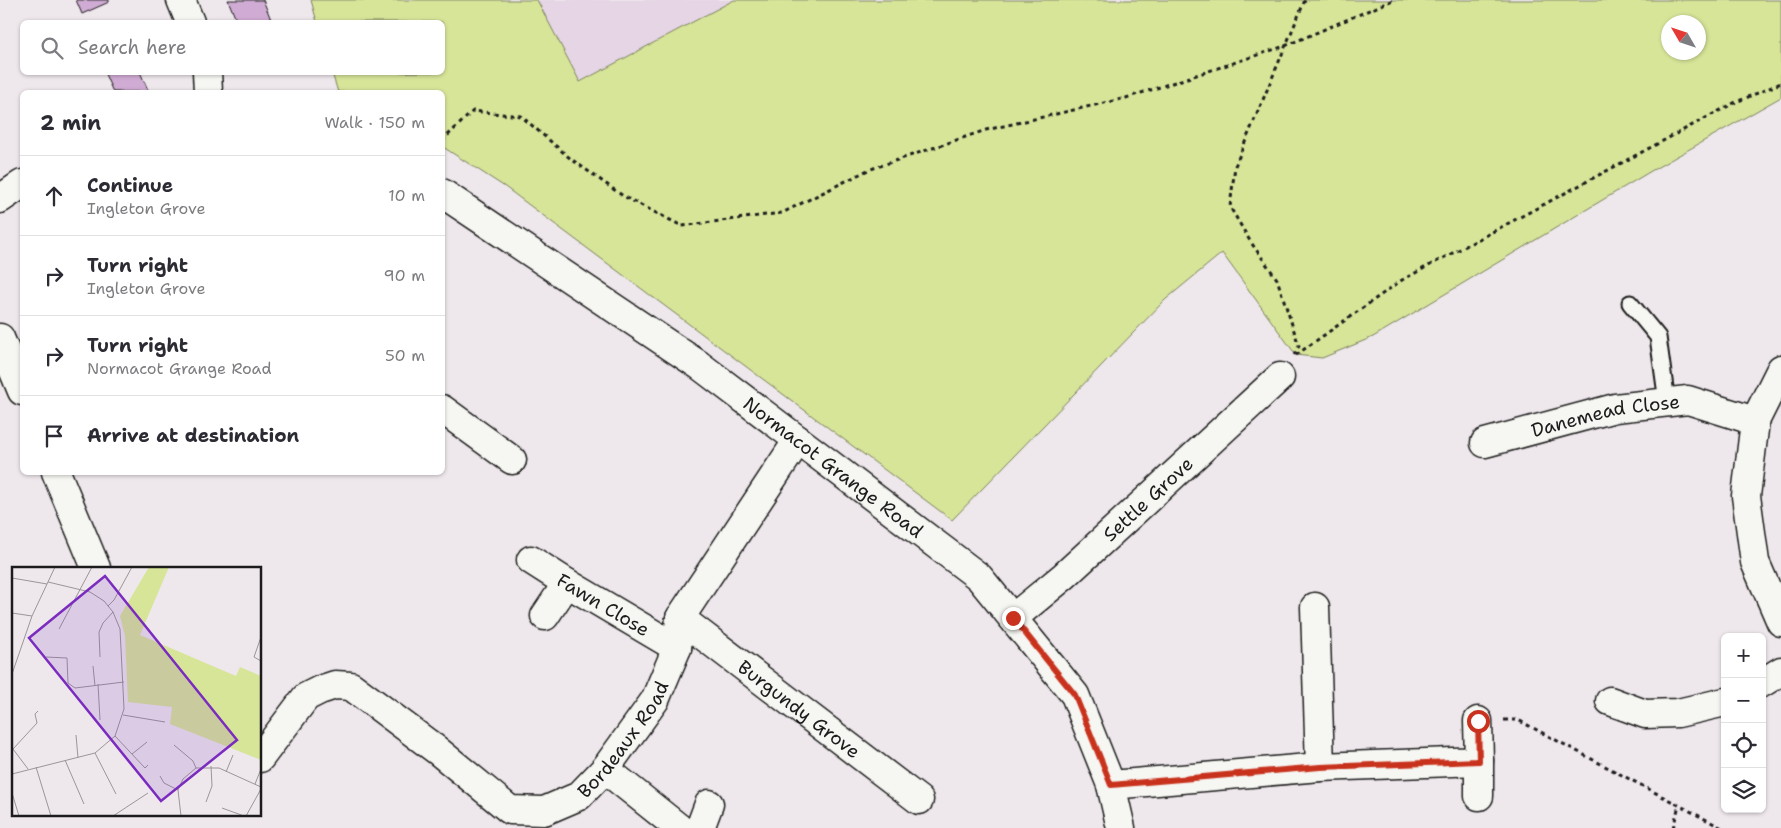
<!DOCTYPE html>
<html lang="en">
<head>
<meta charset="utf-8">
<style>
	:root { --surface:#fff; --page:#f7f7f7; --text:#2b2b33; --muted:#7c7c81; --line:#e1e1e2 }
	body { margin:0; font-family:"Shantell Sans",sans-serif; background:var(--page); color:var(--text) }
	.controls { position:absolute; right:15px; bottom:15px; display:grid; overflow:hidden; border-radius:8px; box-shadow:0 1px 4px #0004 }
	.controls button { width:45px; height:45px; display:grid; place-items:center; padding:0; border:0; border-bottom:1px solid var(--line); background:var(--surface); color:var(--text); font:25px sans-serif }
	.compass { position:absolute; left:1661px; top:15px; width:45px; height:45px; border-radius:50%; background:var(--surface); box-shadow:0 1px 4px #0004; rotate:309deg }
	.stop { position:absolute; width:15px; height:15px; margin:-11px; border:4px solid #c8321e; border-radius:50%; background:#fff }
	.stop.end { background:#c8321e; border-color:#fff; box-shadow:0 1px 5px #0008 }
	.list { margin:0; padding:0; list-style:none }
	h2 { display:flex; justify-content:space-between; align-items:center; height:65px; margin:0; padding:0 20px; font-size:21px }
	h2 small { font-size:16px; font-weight:400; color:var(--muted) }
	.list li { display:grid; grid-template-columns:32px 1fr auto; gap:15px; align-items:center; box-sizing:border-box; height:80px; padding:0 20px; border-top:1px solid var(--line) }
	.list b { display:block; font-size:19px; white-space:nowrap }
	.list p { margin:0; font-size:16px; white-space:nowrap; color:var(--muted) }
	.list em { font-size:16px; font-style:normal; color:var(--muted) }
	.icon { flex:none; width:28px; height:28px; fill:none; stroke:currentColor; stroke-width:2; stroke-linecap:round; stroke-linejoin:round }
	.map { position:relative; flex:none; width:1781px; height:828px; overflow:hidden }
	.search { position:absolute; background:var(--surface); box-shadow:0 1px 4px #0004; left:20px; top:20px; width:425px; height:55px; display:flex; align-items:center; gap:12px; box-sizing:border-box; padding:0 18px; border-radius:8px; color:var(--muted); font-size:19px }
	.panel { position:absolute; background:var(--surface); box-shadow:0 1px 4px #0004; left:20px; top:90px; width:425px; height:385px; border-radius:8px }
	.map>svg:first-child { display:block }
</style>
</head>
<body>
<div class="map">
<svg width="1781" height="828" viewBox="0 0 1781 828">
	<rect width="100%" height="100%" fill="#eee7ec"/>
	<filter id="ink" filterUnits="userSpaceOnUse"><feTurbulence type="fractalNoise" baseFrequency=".02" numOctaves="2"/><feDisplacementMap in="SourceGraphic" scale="10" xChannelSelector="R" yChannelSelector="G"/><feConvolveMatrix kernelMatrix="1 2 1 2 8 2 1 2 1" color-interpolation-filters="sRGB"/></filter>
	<g filter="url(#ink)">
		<path fill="#e5d5e5" d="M537 0H735L580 82Z"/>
		<path fill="#d7e599" stroke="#7a805a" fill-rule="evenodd" d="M311 0H537L580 82 734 0H1781V97L1651 171 1373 337 1322 358 1296 355 1222 253 1165 300 952 520 505 187 443 147 442 92H338L332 73 442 72V22H317ZM1698 22V52H1668V22Z"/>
		<path fill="#d0abd4" stroke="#1c1c1c" d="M76 0H109V2L82 14Z
			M228 0H263L272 22H237Z
			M104 72H140L149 92H113Z"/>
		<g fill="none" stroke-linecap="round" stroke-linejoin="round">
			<defs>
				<path id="service" d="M1630 303 1658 337 1667 402"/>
				<g id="minor">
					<path d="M181 0 190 22"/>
					<path d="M207 72 208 92"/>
					<path id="s1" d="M442 193 699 365 979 577 1075 695 1111 785 1121 828"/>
					<path d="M0 199 22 184"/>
					<path d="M0 338 22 391"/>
					<path d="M1781 369 1755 421 1746 496 1755 562 1781 622"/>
					<path d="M442 409 512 460"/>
					<path id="s2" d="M1485 443 1615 408 1688 400 1755 421"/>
					<path d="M56 472 96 568"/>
					<path id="s3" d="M531 560 567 583 677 648"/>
					<path d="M1315 607 1320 767"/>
					<path d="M545 616 567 583"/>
					<path id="s4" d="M680 618 919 800"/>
					<path id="s5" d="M1013 618 1064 576 1280 377"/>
					<path d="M1762 683 1781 671"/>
					<path d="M1610 701 1645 714 1678 713 1725 702"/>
					<path id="s6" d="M260 758 306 697 320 690 335 685 351 686 438 751 510 810 544 811 579 796 605 769 655 700 677 648 680 618 798 440"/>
					<path d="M1479 761V796"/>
					<path d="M605 769 679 828"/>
					<path d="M1111 785 1320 767 1479 761 1478 721"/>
					<path d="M700 828 709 804"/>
				</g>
			</defs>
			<use href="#service" stroke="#1c1c1c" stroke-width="19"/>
			<use href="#minor" stroke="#1c1c1c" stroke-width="31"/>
			<path stroke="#1c1c1c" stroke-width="3" stroke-dasharray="4 4" stroke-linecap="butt" d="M442 141 473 111 521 116 571 159 623 196 682 226 782 213 868 170 986 130 1126 98 1285 46 1393 0
				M1294 355 1299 346 1277 279 1250 241 1230 207 1235 166 1305 0
				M1296 355 1402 280 1734 103 1781 83
				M1504 720H1518L1722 828
				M1673 828 1679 805"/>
			<use href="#service" stroke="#f6f6f2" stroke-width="15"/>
			<use href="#minor" stroke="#f6f6f2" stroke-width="28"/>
		</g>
	</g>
	<g fill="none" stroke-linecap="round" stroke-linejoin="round" filter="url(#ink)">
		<path stroke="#c8321e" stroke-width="6" d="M1013 618 1075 695 1111 785 1320 767 1479 761 1478 721"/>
	</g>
	<g text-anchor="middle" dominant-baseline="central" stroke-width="4.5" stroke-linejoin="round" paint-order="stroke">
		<g font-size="19" fill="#1c1c1c" stroke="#f6f6f2">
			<text stroke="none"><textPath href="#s2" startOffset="124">Danemead Close</textPath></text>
			<text stroke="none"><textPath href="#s1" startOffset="478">Normacot Grange Road</textPath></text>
			<text stroke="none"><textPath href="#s5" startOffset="180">Settle Grove</textPath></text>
			<text stroke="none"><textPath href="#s3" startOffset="85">Fawn Close</textPath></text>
			<text stroke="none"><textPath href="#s4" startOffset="150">Burgundy Grove</textPath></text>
			<text stroke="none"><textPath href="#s6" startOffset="470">Bordeaux Road</textPath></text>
		</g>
	</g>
	<g transform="translate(12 567)">
		<rect width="249" height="249" fill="#eee7ec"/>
		<path d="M137 0H157L128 68 224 109 228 100 249 109V193L158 157 160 140 116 135 113 69 108 49Z" fill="#d7e599"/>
		<path fill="none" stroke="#9a9699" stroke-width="1" d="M0 11 35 17M96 39 102 33 120 0M0 46 20 49M47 62 80 0M249 70 242 90 249 94M34 90 55 91 56 116 63 121 112 115M88 90 87 65 91 56 101 45M81 99 83 119M0 107 20 49 43 0M86 117 88 153M111 148 153 155M64 168 66 191M103 169 133 201 136 198M162 178 181 194 184 201M83 186 104 227M120 187 135 175M53 193 72 237M24 200 39 249M16 202 1 182 25 156 23 147 26 144M214 205 221 188M0 207 83 186 103 169 112 142 108 62 101 45 92 34 78 25 36 15M148 209 152 216 166 223M243 217 249 202M0 226 7 249M194 235 200 219 199 199M210 241 232 249M101 249 136 226M169 249 166 223 171 212 184 201H207L249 220M234 249 249 222"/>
		<path fill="#7b2cbf" fill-opacity="0.15" stroke="#7b2cbf" stroke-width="2.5" d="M93 9 225 173 149 234 17 71Z"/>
		<rect width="249" height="249" fill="none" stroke="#1c1c1c" stroke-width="2.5"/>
	</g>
</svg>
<div class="controls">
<button>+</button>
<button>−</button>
<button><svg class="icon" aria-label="locate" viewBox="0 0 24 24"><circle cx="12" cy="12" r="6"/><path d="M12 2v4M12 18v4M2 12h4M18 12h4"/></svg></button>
<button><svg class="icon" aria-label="layers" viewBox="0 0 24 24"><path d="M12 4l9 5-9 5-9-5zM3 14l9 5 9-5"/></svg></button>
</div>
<svg class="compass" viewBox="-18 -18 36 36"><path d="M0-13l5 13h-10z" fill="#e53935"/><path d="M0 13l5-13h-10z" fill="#7c7c81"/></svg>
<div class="stop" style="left:1478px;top:721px"></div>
<div class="stop end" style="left:1013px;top:618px"></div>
<div class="search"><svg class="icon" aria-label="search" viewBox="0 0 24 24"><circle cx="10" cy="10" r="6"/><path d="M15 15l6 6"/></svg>Search here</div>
<section class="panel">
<h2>2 min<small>Walk · 150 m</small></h2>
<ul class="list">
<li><svg class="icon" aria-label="ahead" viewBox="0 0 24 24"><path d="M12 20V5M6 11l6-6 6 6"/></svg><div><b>Continue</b><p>Ingleton Grove</p></div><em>10 m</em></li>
<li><svg class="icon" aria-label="right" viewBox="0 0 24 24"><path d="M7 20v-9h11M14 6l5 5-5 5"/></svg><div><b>Turn right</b><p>Ingleton Grove</p></div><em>90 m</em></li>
<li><svg class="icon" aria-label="right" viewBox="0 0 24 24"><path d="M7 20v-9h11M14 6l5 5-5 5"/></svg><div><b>Turn right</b><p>Normacot Grange Road</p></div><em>50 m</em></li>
<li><svg class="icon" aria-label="arrive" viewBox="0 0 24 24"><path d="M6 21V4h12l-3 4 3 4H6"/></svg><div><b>Arrive at destination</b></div></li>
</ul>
</section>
</div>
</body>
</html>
